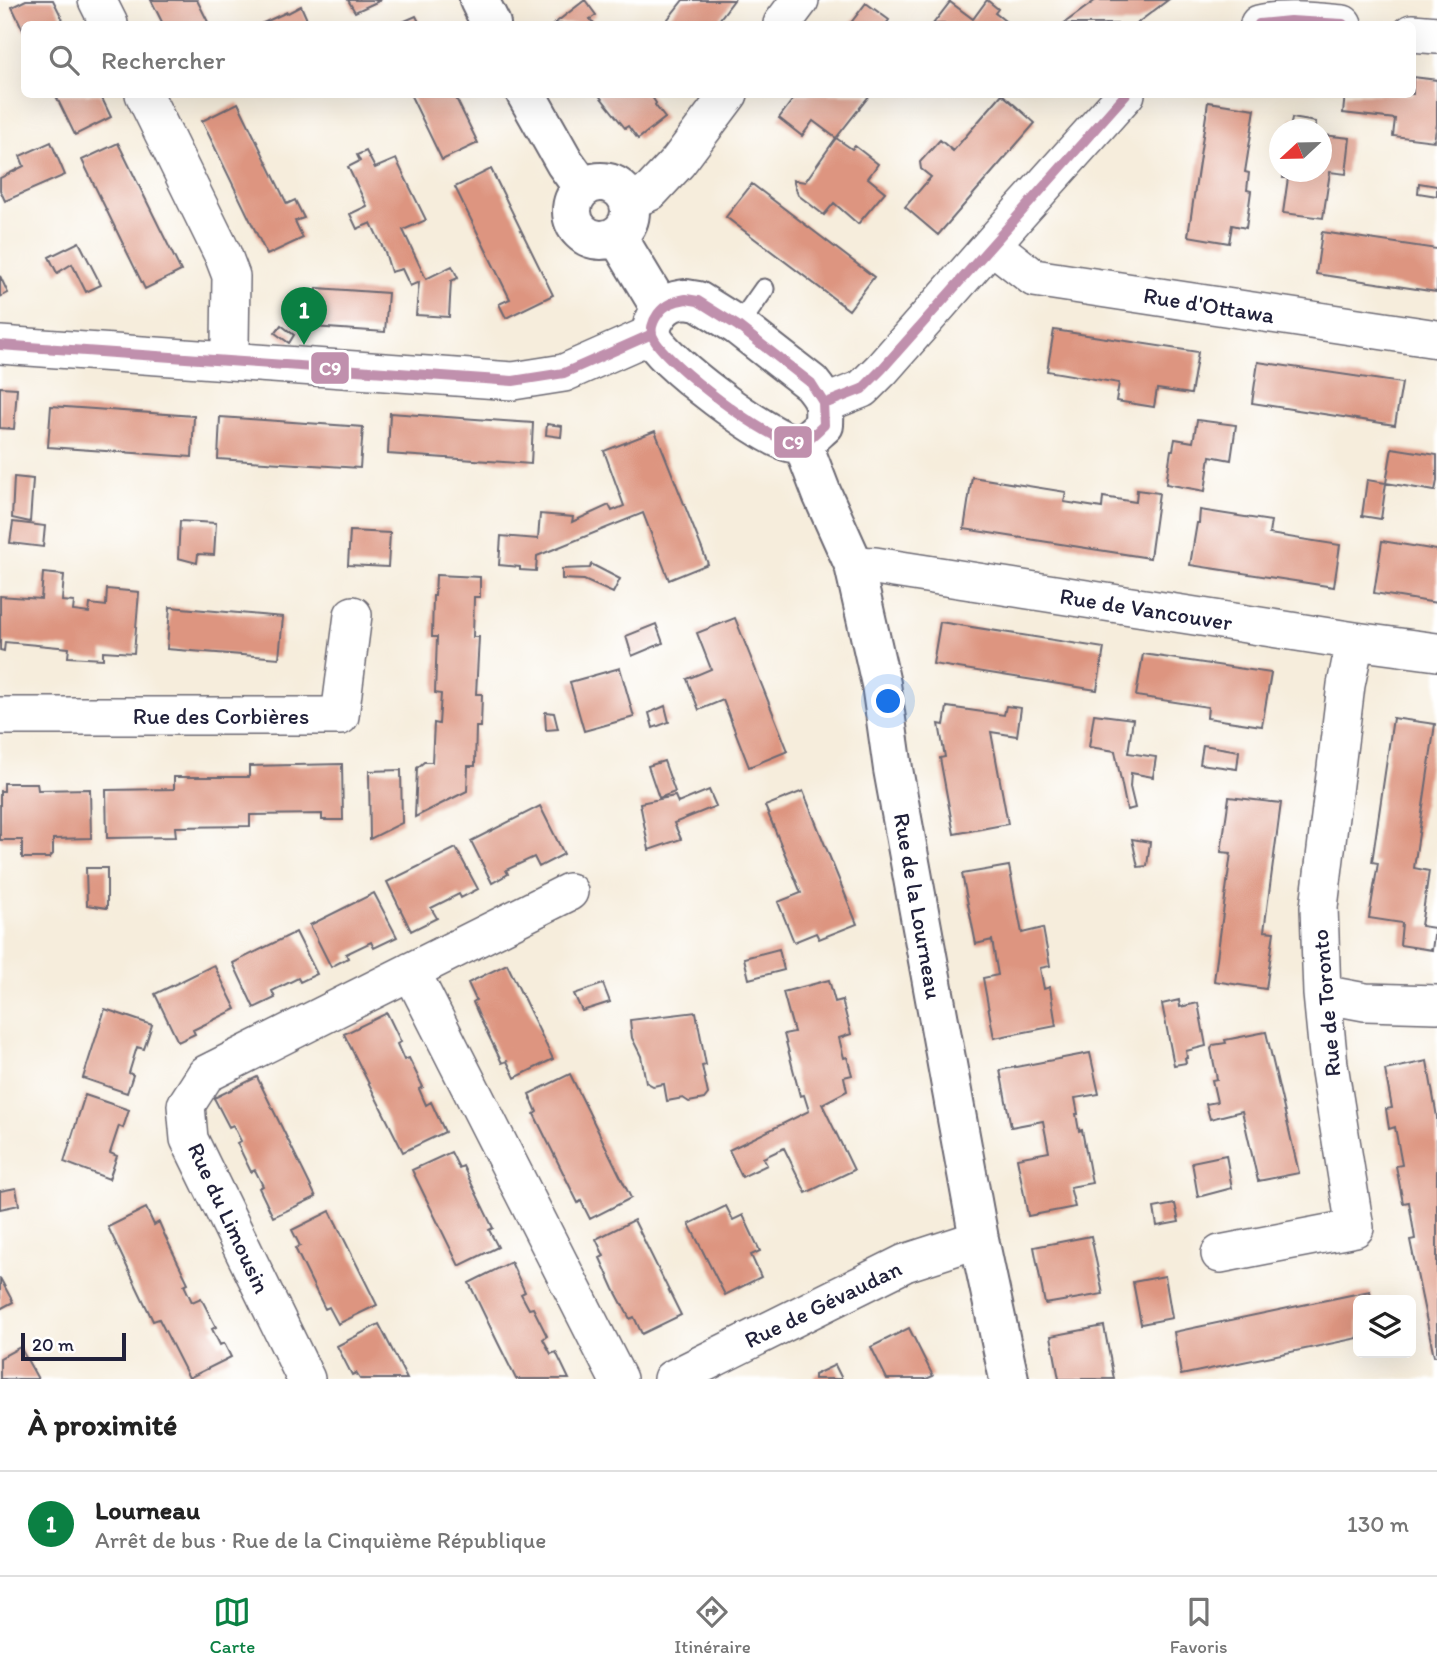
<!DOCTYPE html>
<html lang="fr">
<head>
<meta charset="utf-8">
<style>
	:root { --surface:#fff; --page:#f6f6f6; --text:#222; --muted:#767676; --line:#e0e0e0; --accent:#0b8043 }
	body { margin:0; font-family:Itim,sans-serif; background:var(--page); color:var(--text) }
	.controls { position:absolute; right:21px; bottom:21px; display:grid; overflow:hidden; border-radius:10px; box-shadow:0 7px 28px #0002 }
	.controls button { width:63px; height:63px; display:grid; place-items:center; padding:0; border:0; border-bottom:2px solid var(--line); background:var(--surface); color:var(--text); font:35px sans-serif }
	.compass { position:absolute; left:1269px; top:119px; width:63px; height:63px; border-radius:50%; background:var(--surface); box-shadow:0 7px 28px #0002; rotate:248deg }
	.scale { position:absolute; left:21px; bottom:18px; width:105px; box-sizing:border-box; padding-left:7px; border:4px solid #22223b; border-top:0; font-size:19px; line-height:24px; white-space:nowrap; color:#22223b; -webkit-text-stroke:5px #fff; paint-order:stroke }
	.you { position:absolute; left:889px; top:702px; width:24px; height:24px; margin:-18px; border:5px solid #fff; border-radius:50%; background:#1a73e8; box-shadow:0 0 0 10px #1a73e833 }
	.badge { display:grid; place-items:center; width:46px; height:46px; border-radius:50%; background:var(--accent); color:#fff; font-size:23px; font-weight:700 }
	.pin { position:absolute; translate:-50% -58px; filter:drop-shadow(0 2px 4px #0008) }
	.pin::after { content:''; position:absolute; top:37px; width:24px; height:21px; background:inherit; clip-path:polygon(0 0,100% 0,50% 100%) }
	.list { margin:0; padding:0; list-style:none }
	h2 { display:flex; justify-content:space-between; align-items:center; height:91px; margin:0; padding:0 28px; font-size:30px }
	h2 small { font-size:23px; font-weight:400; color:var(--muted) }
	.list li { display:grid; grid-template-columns:46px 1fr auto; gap:21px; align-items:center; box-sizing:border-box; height:105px; padding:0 28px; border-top:2px solid var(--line) }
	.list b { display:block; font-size:26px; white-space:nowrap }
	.list p { margin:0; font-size:23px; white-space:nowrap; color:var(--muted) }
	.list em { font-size:23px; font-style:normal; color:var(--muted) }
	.icon { flex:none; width:38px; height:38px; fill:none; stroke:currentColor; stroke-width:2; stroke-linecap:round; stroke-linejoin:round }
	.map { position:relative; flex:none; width:1437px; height:1379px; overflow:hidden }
	.search { position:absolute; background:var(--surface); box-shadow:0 7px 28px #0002; left:21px; right:21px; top:21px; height:77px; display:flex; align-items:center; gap:18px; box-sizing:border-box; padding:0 24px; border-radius:10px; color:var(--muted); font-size:26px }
	.sheet { height:196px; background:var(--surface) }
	nav { display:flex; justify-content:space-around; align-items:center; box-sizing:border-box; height:98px; border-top:2px solid var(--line); background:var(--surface); font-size:19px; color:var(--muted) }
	nav a { display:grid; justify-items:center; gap:4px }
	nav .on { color:var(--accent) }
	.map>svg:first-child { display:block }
</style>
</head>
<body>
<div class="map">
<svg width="1437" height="1379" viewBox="0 0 1437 1379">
	<rect width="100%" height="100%" fill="#fff"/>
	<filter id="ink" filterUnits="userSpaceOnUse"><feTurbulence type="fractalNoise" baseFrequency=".0143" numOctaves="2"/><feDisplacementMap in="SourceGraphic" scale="14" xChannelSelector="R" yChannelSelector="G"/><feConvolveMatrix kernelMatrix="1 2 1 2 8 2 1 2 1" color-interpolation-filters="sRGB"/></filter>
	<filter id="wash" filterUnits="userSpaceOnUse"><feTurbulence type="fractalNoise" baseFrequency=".00686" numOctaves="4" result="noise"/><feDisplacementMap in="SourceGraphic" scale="28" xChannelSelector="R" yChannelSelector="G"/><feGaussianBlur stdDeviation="1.57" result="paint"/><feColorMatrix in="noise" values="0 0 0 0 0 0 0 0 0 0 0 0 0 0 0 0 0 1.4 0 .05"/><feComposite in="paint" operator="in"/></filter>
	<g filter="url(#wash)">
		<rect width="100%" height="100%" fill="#f6eddc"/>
		<g id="blocks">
			<path fill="#dd9580" d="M26 0H53L65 24H24V32L12 7Z
				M151 0H197L209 24H163Z
				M348 0H381L355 12Z
				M585 0 596 15 590 19 594 24H554Z
				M683 0H734L716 24H664Z
				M987 0 998 9 995 13 1009 24H933L950 2 973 19Z
				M1096 0H1168L1136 24H1063Z
				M866 3 889 20 886 24H850Z
				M301 6 309 24H261L287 12 288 13Z
				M416 16 420 24H398Z
				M1413 77 1437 80V124L1434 141 1393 136 1395 119 1343 113 1345 94H1413Z
				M55 94H100L111 117 75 135Z
				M410 94H454L478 143 442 160Z
				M598 94H650L656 103 655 105 665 118 638 139 628 126 625 128Z
				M797 94H867L869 96 836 138 813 121 802 136 779 118Z
				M1002 94 1035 123 938 235 905 207 931 177 921 169 920 162 940 140 953 151Z
				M1208 102 1255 109 1245 172 1249 173 1247 190 1251 191 1246 228 1232 225 1229 243 1188 236Z
				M238 103 287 204 295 200 304 218 295 221 303 238 267 255 202 121Z
				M1292 118 1316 122 1315 130H1290Z
				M1322 135 1350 138 1346 174 1330 172 1323 218 1283 213 1288 178H1283L1284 172H1322Z
				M836 138 852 149 855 146 878 164 868 178 885 192 858 224 834 203 824 215 798 195 793 180 805 182Z
				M51 142 65 175 5 201 0 190V178L24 166 20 156Z
				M118 143 181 271 145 289 82 160Z
				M366 151 375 168 396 159 426 220 403 230 426 279 452 266 458 278 451 281 449 317 416 315 419 282 410 286 402 269 391 272 385 252 371 223 357 229 350 214 367 206 348 167 360 161 357 155Z
				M491 169 553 295 506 318 499 304 510 299 455 187Z
				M1419 183 1437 186V196L1418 193Z
				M752 184 874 277 849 310 726 217Z
				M1322 232 1437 249V292L1316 274Z
				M79 242 101 285 86 292 72 264 57 273 49 257Z
				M0 276 8 293 0 297Z
				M317 288 388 293 385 332 313 327Z
				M281 325 294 335 289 343 275 333Z
				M1054 330 1198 352 1191 394 1157 389 1154 407 1116 401 1119 383 1047 371Z
				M1258 362 1402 383 1395 425 1252 403Z
				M0 387 17 388 14 429 0 428Z
				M51 406 194 416 192 457 48 447Z
				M390 413 533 423 531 464 388 454Z
				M220 417 363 427 360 468 218 459Z
				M1197 420 1236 425 1231 460 1210 456 1205 491 1166 484 1171 450H1173L1175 439 1193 442Z
				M547 424 562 426 561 437 546 435Z
				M655 431 708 564 669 580 643 513 537 556 536 571 520 570V567L499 565 501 536 538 539 540 514 573 517 572 522 609 505 612 511 624 506 604 451Z
				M1392 448 1437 455V481L1435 491 1386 483Z
				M14 477 33 479 30 522 12 518Z
				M972 477 1066 492 1064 502 1102 508 1103 497 1136 502 1137 490 1159 493 1150 558 964 529Z
				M1367 480 1386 483 1381 519 1362 516Z
				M1200 510 1271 521 1269 534 1340 545 1334 587 1190 565 1197 523H1199Z
				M180 521 216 523 214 555 198 554 197 563 178 558Z
				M13 522 45 526 43 547 10 543Z
				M350 531 390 533 388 567 348 565Z
				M1382 541 1437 550V603L1374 593Z
				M591 564 620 579 613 593 584 580 562 579V569L590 568Z
				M43 573 64 575 62 601 74 602 73 611 89 613 90 604 106 606 107 589 139 592 134 653 103 651V659L68 657 69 648 5 642 4 651 0 650V596L41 599Z
				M436 575 480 577V597H474L473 637H479L476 694H482L481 727H476L475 766H468L467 791 415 817 417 768 424 762H432L434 723 439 724 441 694 435 693 437 637H432L433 596H435Z
				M170 607 283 617 279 658 167 649Z
				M735 618 788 751 749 767 723 700 699 710 687 679 711 669 697 633Z
				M940 622 1104 648 1097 690 933 664Z
				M656 624 663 643 632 656 626 636Z
				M1143 654 1271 673 1262 726 1207 718 1208 707 1136 696Z
				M620 668 634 717 584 731 570 682Z
				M665 706 669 722 653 728 649 713Z
				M1006 706 1021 708 1017 736 991 732 1008 824 954 834 940 758 945 757 939 724 944 725 947 707 1004 715Z
				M545 712 554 713 558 729 546 730Z
				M1094 714 1133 719 1128 753 1156 757 1153 777 1131 773 1130 787 1135 808 1127 810 1115 751 1089 747Z
				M1393 718 1435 724 1414 868 1429 871 1421 926 1435 928 1432 950 1400 945 1402 923 1369 918 1378 863 1372 862Z
				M1203 745 1239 751 1237 769 1200 764Z
				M664 761 675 792 659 798 648 766Z
				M342 764 343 820H322V814L250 815V826L175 827 176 837 107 838 106 790 174 789V777H249V766Z
				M401 770 402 823 370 839 369 771Z
				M4 783H37L38 790 90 789 91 838 53 839V854L49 858H22V840H0V791H4Z
				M709 790 716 806 674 823 681 839 649 850 640 803 675 796 678 803Z
				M803 791 857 924 819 939 816 933 794 942 778 902 801 893 765 806Z
				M1229 797 1281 803 1264 931 1274 932 1266 989 1214 981 1231 853 1221 852Z
				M540 806 564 854 539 867 534 857 506 870 508 874 492 883 471 841Z
				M1132 839 1150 842 1147 866 1138 867Z
				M456 848 478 889 461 898 459 894 431 908 437 918 411 931 387 882Z
				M1009 866 1022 933 1043 928 1050 966 1040 968 1044 989 1050 987 1056 1026 994 1038 983 978 998 975 992 940 976 944 962 874Z
				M86 868H107V908L87 905Z
				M374 893 397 937 374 948 371 942 346 954 348 958 331 967 310 925Z
				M296 932 317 974 300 982 298 978 272 991 275 998 254 1008 233 963Z
				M779 949 784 970 749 979 744 958Z
				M507 964 553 1059 515 1078 507 1061 502 1063 479 1016 473 1002 476 1000 468 983Z
				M214 965 236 1009 193 1030 195 1034 178 1042 155 994Z
				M829 980 835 1002 842 1000 851 1034 839 1038 844 1058 847 1057 852 1075 844 1077 847 1091 822 1104 854 1170 806 1193 784 1148 763 1158 767 1165 742 1177 729 1150 809 1111 804 1095 800 1096 784 1034 794 1032 783 992Z
				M603 984 610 1002 582 1011 574 994Z
				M1179 1000 1180 1007 1198 1003 1206 1046 1186 1051 1187 1058H1185L1186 1063 1174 1065 1162 1004Z
				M105 1009 152 1025 144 1049 137 1047 129 1073 133 1075 127 1093 83 1078Z
				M696 1012 706 1065 702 1066 708 1094 704 1099 689 1102 683 1098 667 1101 664 1084 653 1086 646 1082 641 1056 632 1038 630 1020Z
				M387 1013 401 1042 397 1044 404 1060 409 1058 423 1087 419 1089 426 1105 431 1102 445 1132 403 1152 344 1034Z
				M1266 1032 1299 1173 1258 1181 1242 1111 1210 1119 1206 1104 1217 1102 1212 1080 1217 1079 1211 1049 1213 1045 1226 1043 1225 1040Z
				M1090 1053 1099 1094 1075 1098 1078 1114H1076L1079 1131 1082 1130 1092 1183 1070 1187 1075 1207 1028 1216 1017 1158 1049 1152 1043 1121 1011 1127 1000 1070Z
				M1427 1061 1437 1117V1356H1434L1410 1240 1415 1239 1409 1202 1403 1203 1396 1166 1402 1165 1395 1127 1389 1129 1386 1109 1392 1108 1385 1070Z
				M570 1074 631 1198 590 1219 581 1201 578 1203 534 1114 537 1112 529 1094Z
				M257 1077 316 1197 273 1217 259 1188 263 1186 255 1170 251 1172 237 1143 241 1141 233 1125 229 1127 214 1098Z
				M85 1095 129 1110 123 1128 119 1126 110 1153 117 1156 109 1179 64 1162Z
				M451 1152 459 1168 463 1166 493 1228 489 1230 498 1247 459 1266 412 1170Z
				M1226 1155 1232 1188 1198 1197 1192 1162Z
				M16 1188 19 1205 0 1209V1191Z
				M1175 1204 1179 1222 1157 1226 1154 1208Z
				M726 1206 733 1220 743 1215 760 1251 751 1255 761 1277 725 1295 689 1224Z
				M146 1208 154 1225 159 1222 165 1236 188 1283 184 1285 192 1302 201 1298 216 1327 212 1329 220 1345 224 1343 231 1357 189 1378 159 1319 153 1321 108 1227Z
				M330 1211 377 1305 338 1324 329 1307 325 1309 295 1248 300 1246 292 1230Z
				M634 1220 681 1315 642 1334 634 1317 630 1319 614 1289 600 1258 604 1256 596 1239Z
				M1091 1236 1103 1294 1045 1304 1034 1247Z
				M511 1262 525 1292 521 1294 529 1309 533 1308 547 1336 543 1339 551 1354 556 1352 569 1379H516L498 1343 469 1283Z
				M1165 1276 1172 1318 1141 1324 1133 1282Z
				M0 1278 13 1302 0 1309Z
				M1370 1291 1372 1300H1358V1338L1181 1375 1174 1332Z
				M379 1324 407 1379H360L356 1373 352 1375 337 1346Z
				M1104 1326 1114 1379H1059L1051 1336Z
				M909 1328 933 1376 926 1379H887L871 1347Z
				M20 1347 38 1379H0V1358Z
				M835 1365 842 1379H814V1375Z"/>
		</g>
	</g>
	<g filter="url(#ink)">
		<use href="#blocks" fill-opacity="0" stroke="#6c6973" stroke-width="2"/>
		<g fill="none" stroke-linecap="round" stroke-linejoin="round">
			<defs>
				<path id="service" d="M738 326 764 289"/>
				<path id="minor" d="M97 0 109 24
					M782 24 800 0
					M1259 24C1284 18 1318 22 1343 24
					M1412 33 1437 35
					M144 94 223 255 231 276 230 344 227 361
					M629 201 650 192 678 162 729 94
					M992 245 1034 278 1437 339
					M0 345 513 381 564 373 652 334
					M824 404 862 389 882 369 1020 212 1126 94
					M854 565 875 566 1355 641 1437 652
					M0 716H340L353 615
					M411 971 618 1379
					M1322 994 1365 1002 1437 1004
					M1220 1254 1355 1228 1329 1065 1322 994 1319 907 1346 685 1355 641
					M306 1379 189 1139 186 1105 206 1074 569 892
					M672 1379 905 1263 979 1239"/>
				<path id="tertiary" d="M479 0 491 24
					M526 94 565 163 583 188
					M572 211a29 29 0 1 1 58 0a29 29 0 1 1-58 0Z
					M617 236 661 309
					M686 299 698 301 738 326 811 383C825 400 825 403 824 425 814 433 807 444 793 443 768 440 663 361 653 338 650 328 653 321 659 313 665 304 675 300 686 299Z
					M802 442 822 494 854 565 881 684 893 769 979 1239 1009 1379"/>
			</defs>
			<use href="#service" stroke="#6c6973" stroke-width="23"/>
			<use href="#minor" stroke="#6c6973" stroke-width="40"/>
			<use href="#tertiary" stroke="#6c6973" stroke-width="42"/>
			<use href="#service" stroke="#fff" stroke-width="19"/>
			<use href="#minor" stroke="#fff" stroke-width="37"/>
			<use href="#tertiary" stroke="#fff" stroke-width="38"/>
			<defs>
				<path id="bus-1" d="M1259 24 1290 21 1343 24
					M686 299 698 301 738 326 811 383 823 402 824 425C816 432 808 442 797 443 772 445 666 363 654 339 649 331 653 321 658 314 665 304 675 301 686 299Z
					M0 345 513 381 564 373 652 334
					M824 404 862 389 882 369 1126 94"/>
			</defs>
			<use href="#bus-1" stroke="#fff" stroke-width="16"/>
			<use href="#bus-1" stroke="#c090ad" stroke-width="10"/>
		</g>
	</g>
	<g text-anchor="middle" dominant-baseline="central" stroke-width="6" stroke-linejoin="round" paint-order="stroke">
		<g font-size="23" fill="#22223b" stroke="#fff">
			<text transform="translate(1209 305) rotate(9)">Rue d'Ottawa</text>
			<text transform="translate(1146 609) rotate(9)">Rue de Vancouver</text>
			<text x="221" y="716">Rue des Corbières</text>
			<text transform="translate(918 906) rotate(80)">Rue de la Lourneau</text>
			<text transform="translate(1326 1003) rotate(-95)">Rue de Toronto</text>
			<text transform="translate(229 1218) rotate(65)">Rue du Limousin</text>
			<text transform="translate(823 1304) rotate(-26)">Rue de Gévaudan</text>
		</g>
	</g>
	<g stroke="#fff" stroke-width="2.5">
		<rect x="310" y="351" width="40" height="34" rx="7" fill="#c090ad"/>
		<rect x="773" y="425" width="40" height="34" rx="7" fill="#c090ad"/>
	</g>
	<g font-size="19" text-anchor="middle" font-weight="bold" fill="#fff">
		<text x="330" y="375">C9</text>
		<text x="793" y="449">C9</text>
	</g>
</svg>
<div class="controls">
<button><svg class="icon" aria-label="layers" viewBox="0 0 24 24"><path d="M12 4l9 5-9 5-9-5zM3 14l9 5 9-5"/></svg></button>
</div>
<svg class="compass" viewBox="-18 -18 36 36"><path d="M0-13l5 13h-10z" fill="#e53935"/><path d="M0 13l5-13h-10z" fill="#767676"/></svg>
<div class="scale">20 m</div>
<div class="you"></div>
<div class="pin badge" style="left:304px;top:345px">1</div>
<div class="search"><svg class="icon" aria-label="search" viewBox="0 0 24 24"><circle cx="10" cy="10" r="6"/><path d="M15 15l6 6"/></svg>Rechercher</div>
</div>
<section class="sheet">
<h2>À proximité<small></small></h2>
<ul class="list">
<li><span class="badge">1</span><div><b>Lourneau</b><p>Arrêt de bus · Rue de la Cinquième République</p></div><em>130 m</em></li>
</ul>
</section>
<nav>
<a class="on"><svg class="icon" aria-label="map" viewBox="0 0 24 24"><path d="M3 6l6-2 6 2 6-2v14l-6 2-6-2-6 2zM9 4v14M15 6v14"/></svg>Carte</a>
<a><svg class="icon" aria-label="directions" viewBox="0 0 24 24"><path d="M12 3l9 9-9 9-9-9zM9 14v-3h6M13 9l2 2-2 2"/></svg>Itinéraire</a>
<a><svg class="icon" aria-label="saved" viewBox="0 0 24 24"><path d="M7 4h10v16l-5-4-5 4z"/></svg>Favoris</a>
</nav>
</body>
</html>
